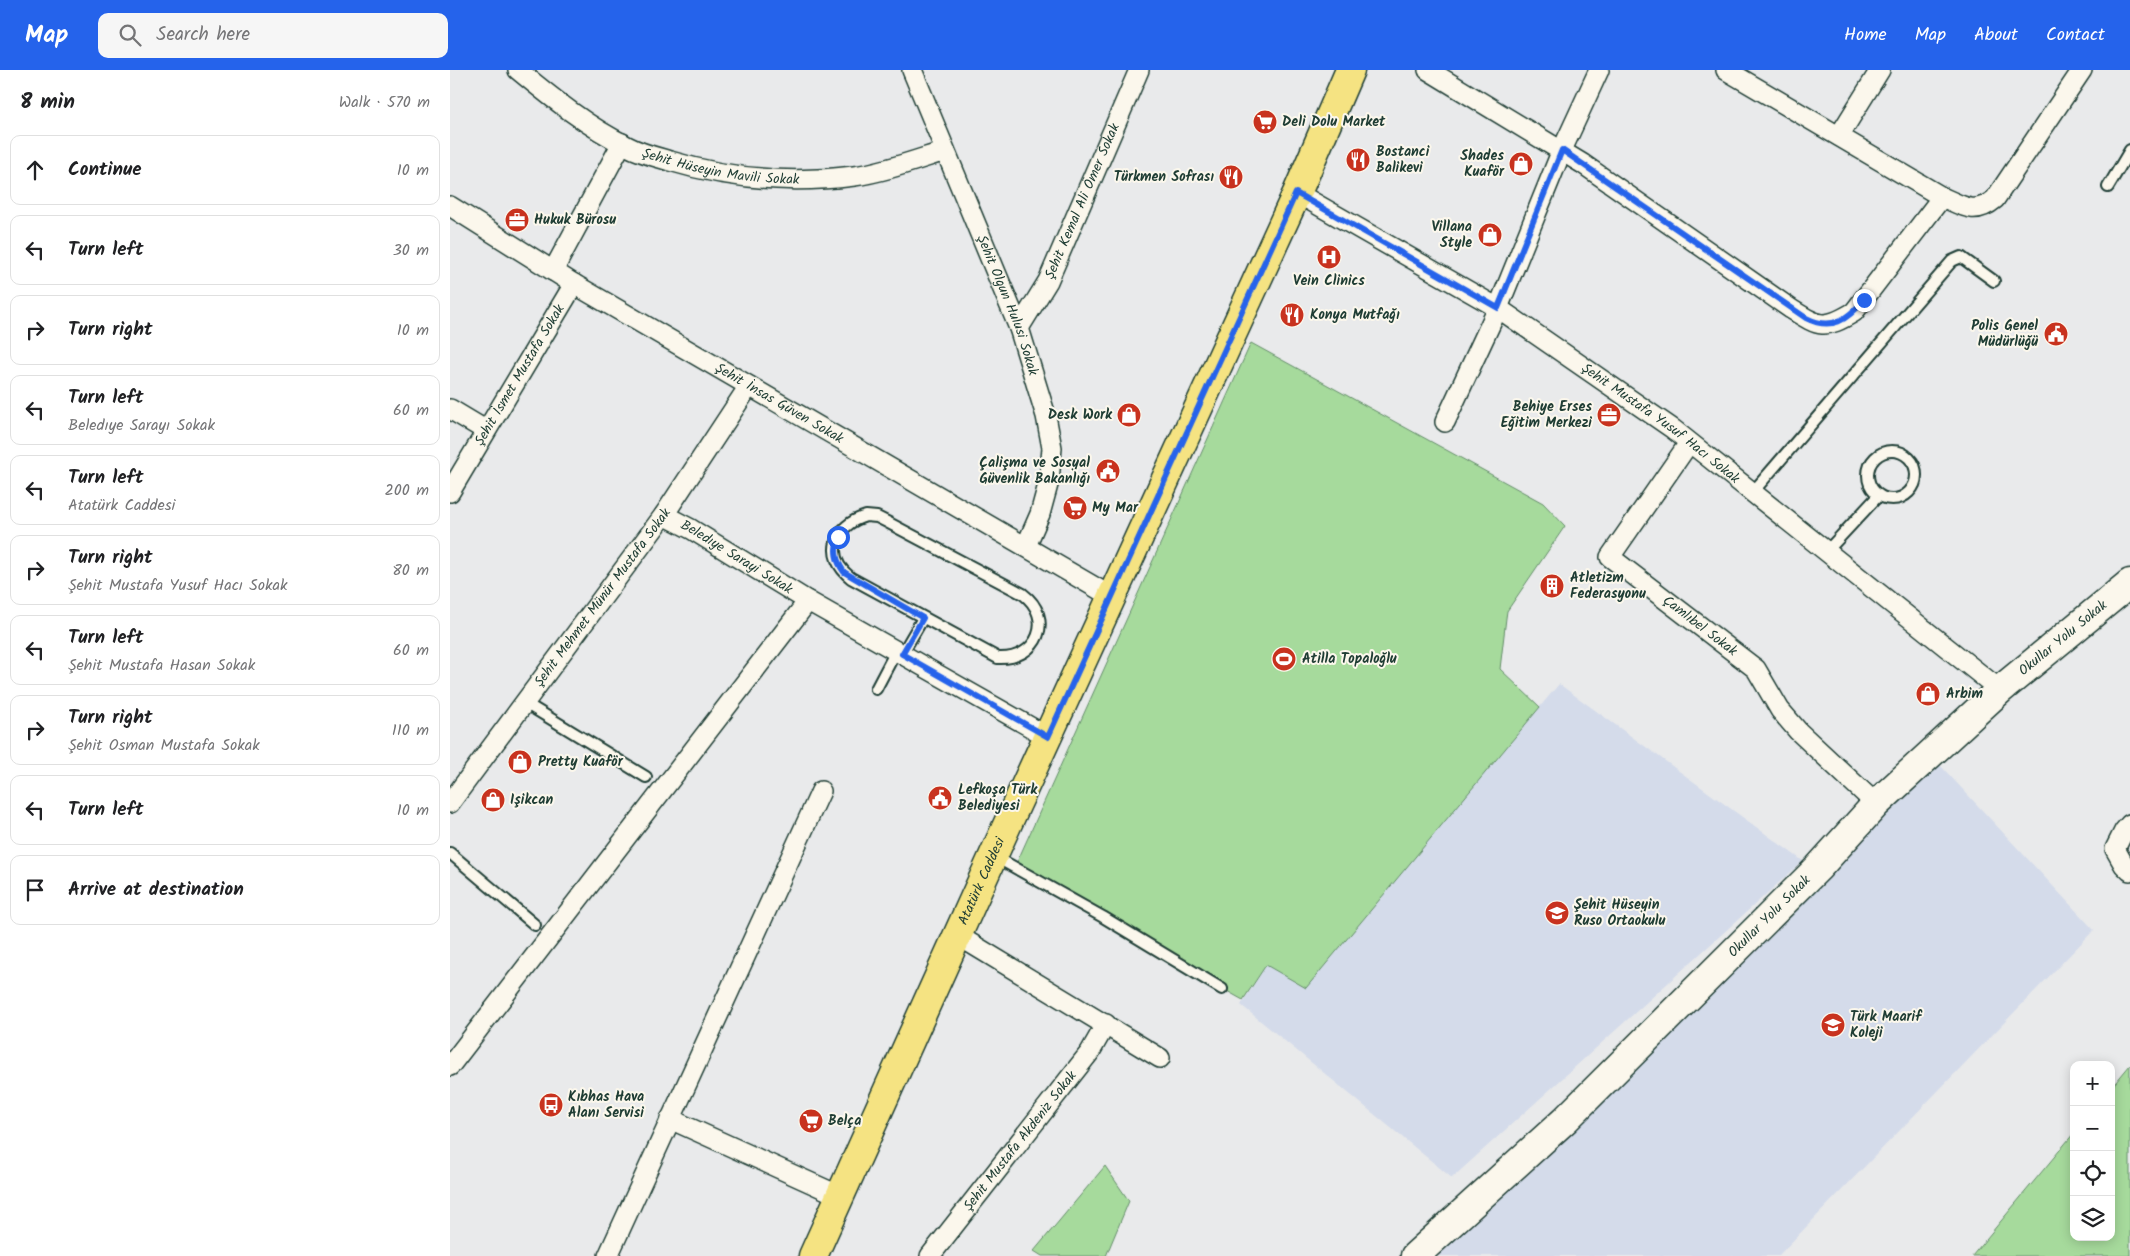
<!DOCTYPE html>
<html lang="en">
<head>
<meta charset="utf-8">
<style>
	:root { --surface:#fff; --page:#f6f6f6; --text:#202124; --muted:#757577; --line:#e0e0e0; --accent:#2563eb }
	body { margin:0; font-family:Kalam,sans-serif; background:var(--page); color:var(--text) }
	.controls { position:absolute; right:15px; bottom:15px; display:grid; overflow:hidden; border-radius:10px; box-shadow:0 2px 12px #0003 }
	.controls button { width:45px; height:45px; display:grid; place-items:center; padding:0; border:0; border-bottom:1px solid var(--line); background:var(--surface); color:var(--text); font:25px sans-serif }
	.stop { position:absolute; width:15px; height:15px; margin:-11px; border:4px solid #2563eb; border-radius:50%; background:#fff }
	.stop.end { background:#2563eb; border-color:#fff; box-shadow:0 1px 5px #0008 }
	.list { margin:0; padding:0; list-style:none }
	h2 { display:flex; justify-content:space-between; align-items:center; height:65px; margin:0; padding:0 20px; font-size:21px }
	h2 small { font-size:16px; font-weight:400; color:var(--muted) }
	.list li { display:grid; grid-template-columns:32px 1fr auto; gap:15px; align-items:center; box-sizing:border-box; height:70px; margin:0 10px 10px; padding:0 10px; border:1px solid var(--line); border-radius:10px }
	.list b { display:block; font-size:19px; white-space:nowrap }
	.list p { margin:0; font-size:16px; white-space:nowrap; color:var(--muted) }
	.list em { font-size:16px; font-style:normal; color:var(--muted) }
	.icon { flex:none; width:28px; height:28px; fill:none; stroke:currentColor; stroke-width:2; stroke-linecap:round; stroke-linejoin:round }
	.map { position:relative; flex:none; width:1680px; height:1186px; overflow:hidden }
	header { display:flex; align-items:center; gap:30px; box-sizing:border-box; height:70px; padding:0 25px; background:var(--accent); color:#fff }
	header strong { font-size:24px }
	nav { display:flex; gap:28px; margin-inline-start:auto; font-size:18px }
	.search { width:350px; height:45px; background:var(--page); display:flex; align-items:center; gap:12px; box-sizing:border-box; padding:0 18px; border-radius:10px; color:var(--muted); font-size:19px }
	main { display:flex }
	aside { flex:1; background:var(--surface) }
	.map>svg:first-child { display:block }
</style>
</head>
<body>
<header>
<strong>Map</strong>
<div class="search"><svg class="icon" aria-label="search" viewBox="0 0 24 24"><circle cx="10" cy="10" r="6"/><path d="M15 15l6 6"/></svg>Search here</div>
<nav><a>Home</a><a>Map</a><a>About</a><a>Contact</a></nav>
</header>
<main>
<aside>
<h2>8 min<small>Walk · 570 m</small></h2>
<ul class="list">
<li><svg class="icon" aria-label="ahead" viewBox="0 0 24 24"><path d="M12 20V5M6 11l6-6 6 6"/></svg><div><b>Continue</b></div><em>10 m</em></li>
<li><svg class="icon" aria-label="left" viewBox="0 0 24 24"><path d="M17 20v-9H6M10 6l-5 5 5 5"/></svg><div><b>Turn left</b></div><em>30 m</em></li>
<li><svg class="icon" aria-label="right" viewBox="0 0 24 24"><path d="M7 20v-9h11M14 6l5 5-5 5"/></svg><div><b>Turn right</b></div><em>10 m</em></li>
<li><svg class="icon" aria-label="left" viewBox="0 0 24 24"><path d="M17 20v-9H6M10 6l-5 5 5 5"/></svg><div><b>Turn left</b><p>Beledıye Sarayı Sokak</p></div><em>60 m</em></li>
<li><svg class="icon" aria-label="left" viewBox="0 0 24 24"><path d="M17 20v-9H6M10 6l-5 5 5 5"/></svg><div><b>Turn left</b><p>Atatürk Caddesi</p></div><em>200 m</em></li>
<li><svg class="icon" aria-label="right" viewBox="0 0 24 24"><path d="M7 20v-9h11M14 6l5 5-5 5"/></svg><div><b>Turn right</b><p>Şehit Mustafa Yusuf Hacı Sokak</p></div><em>80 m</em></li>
<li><svg class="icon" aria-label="left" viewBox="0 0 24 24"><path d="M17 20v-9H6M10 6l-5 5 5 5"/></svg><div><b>Turn left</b><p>Şehit Mustafa Hasan Sokak</p></div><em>60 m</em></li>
<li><svg class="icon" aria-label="right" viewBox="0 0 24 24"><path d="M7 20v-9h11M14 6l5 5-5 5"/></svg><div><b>Turn right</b><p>Şehit Osman Mustafa Sokak</p></div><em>110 m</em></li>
<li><svg class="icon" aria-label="left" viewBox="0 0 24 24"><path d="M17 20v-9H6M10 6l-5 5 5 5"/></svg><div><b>Turn left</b></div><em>10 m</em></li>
<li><svg class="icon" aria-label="arrive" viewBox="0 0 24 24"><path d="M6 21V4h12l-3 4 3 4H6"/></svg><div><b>Arrive at destination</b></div></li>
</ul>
</aside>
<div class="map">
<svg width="1680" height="1186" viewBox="0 0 1680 1186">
	<rect width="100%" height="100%" fill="#e9eaeb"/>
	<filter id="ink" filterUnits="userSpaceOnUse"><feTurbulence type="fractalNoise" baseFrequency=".02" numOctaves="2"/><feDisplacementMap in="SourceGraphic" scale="10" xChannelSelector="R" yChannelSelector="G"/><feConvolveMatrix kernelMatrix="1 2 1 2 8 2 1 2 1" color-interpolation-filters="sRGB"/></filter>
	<g filter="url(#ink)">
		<path fill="#d4dbea" d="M1109 614 1353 791 1002 1108 791 935 816 895 856 917Z
			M1489 694 1644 860 1328 1186H966L1115 1050Z"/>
		<path fill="#a6da9c" stroke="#628c68" d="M801 273 1093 433 1115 456 1057 541 1056 548 1050 599 1090 637 856 918 816 895 793 930 563 801Z
			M1680 995V1186H1522L1624 1063V1167H1661V1018Z
			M655 1096 679 1131 656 1186H592L584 1181Z"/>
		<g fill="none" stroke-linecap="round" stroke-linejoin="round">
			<defs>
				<path id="lane" d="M1658 117 1680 80
					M1418 405a24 24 0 1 1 48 0a24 24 0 1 1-48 0Z
					M1302 423 1502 191 1511 187 1544 211
					M416 446 427 447 437 452 573 524C605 548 588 590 548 588L401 508C373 486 384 455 416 446Z
					M1376 482 1429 425
					M452 584 473 548
					M426 619 446 581
					M75 633 196 707
					M0 783 85 855
					M544 786 653 847 772 919"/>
				<g id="street">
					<path id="s1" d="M68 0C102 28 138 57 177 76 190 83 206 87 220 91 280 109 341 114 404 106 434 102 466 90 495 81"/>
					<path id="s2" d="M462 0 569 258 596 346 602 378 599 411 590 444 576 476"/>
					<path d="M978 0 1133 94 1341 239C1370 257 1374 260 1404 242L1492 127"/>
					<path d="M1276 0 1492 127C1513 136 1525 146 1545 129L1632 0"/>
					<path d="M1389 66 1430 0"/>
					<path id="s3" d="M847 123 1048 238 1223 359 1550 620"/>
					<path id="s4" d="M0 136 124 214 662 527"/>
					<path d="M103 201 172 73"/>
					<path id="s5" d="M569 258 598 211 689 0"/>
					<path d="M0 339 35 360"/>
					<path d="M995 352 1048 238 1112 80 1149 0"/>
					<path id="s6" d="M1239 373 1160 487 1306 599 1330 640 1348 661 1426 734"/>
					<path id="s7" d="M0 422 124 214"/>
					<path id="s8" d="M214 445 241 459 358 531 598 667"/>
					<path id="s9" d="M0 733 214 445 299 316"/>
					<path d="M1680 754 1674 761 1665 779 1674 795 1680 801"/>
					<path d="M507 865 710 988"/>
					<path d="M0 996 358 531"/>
					<path d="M220 1049 390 1126"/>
					<path d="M158 1186 371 721"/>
					<path id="s10" d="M480 1186 640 982 656 954"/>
				</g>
				<g id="secondary">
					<path id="s11" d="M965 1186 1115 1050 1368 798 1426 734 1550 620 1680 513"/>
				</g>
				<g id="primary">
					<path id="s12" d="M363 1186 558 753 847 123 900 0"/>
				</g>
			</defs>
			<use href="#lane" stroke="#1f3d34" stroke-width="14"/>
			<use href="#street" stroke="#1f3d34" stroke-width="22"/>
			<use href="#secondary" stroke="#1f3d34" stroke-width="31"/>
			<use href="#primary" stroke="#1f3d34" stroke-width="31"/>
			<use href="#lane" stroke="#fbf7ec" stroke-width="10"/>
			<use href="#street" stroke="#fbf7ec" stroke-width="19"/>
			<use href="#secondary" stroke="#fbf7ec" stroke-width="28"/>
			<use href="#primary" stroke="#f5e382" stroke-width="28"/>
		</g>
	</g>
	<g fill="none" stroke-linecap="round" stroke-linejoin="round" filter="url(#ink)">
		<path stroke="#2563eb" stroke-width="6" d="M388 467C384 481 386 491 394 502L473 548 452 584 598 667 846 123 1048 238 1112 80 1356 248C1382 261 1397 250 1414 230"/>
	</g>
	<defs>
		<symbol id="supermarket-disc" viewBox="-11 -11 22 22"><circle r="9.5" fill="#c8321e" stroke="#fbf7ec"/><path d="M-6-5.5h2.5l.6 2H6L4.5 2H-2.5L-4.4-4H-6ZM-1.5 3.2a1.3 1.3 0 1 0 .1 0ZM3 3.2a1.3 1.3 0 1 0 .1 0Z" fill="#fff"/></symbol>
		<symbol id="restaurant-disc" viewBox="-11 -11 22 22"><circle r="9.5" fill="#c8321e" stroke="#fbf7ec"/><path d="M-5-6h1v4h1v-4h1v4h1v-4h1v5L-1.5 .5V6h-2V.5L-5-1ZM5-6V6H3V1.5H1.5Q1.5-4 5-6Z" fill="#fff"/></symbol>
		<symbol id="shop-disc" viewBox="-11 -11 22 22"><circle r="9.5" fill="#c8321e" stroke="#fbf7ec"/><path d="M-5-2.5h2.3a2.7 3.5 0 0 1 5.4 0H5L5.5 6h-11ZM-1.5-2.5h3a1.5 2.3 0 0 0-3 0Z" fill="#fff"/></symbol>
		<symbol id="office-disc" viewBox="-11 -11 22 22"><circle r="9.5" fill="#c8321e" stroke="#fbf7ec"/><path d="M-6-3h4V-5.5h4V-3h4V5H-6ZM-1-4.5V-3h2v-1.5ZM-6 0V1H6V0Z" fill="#fff"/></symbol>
		<symbol id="hospital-disc" viewBox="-11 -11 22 22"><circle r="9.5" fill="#c8321e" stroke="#fbf7ec"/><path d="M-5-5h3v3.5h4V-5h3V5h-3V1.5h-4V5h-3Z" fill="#fff"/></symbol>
		<symbol id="civic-disc" viewBox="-11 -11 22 22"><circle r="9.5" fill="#c8321e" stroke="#fbf7ec"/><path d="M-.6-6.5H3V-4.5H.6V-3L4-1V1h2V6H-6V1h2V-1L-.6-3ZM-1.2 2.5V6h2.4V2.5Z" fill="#fff"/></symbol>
		<symbol id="building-disc" viewBox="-11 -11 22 22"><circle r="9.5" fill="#c8321e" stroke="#fbf7ec"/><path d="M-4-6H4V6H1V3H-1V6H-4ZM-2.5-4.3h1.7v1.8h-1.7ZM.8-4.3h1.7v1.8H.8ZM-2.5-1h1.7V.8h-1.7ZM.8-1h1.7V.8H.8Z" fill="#fff"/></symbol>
		<symbol id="stadium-disc" viewBox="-11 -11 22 22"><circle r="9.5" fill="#c8321e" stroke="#fbf7ec"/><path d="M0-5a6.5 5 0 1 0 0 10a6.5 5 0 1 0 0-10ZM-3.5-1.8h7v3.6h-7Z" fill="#fff"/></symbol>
		<symbol id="school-disc" viewBox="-11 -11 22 22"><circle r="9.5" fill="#c8321e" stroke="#fbf7ec"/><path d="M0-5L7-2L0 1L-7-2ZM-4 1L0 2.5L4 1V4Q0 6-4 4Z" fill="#fff"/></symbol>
		<symbol id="bus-disc" viewBox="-11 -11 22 22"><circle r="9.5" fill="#c8321e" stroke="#fbf7ec"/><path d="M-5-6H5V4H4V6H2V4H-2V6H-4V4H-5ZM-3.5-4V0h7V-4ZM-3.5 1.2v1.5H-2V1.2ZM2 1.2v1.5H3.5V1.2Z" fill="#fff"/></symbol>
	</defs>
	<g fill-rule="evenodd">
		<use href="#supermarket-disc" x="801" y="38" width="28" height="28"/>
		<use href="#restaurant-disc" x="894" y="76" width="28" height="28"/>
		<use href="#shop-disc" x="1057" y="80" width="28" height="28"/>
		<use href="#restaurant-disc" x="767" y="93" width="28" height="28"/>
		<use href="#office-disc" x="53" y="136" width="28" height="28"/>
		<use href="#shop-disc" x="1026" y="151" width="28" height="28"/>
		<use href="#hospital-disc" x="865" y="173" width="28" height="28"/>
		<use href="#restaurant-disc" x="828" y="231" width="28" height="28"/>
		<use href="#civic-disc" x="1592" y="250" width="28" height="28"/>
		<use href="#shop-disc" x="665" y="331" width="28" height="28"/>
		<use href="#office-disc" x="1145" y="331" width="28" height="28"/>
		<use href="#civic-disc" x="644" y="387" width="28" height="28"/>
		<use href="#supermarket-disc" x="611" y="424" width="28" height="28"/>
		<use href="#building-disc" x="1088" y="502" width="28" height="28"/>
		<use href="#stadium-disc" x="820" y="575" width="28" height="28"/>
		<use href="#shop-disc" x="1464" y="610" width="28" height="28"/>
		<use href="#shop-disc" x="56" y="678" width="28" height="28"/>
		<use href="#civic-disc" x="476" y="714" width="28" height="28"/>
		<use href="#shop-disc" x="29" y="716" width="28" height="28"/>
		<use href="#school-disc" x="1093" y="829" width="28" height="28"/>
		<use href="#school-disc" x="1369" y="941" width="28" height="28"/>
		<use href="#bus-disc" x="87" y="1021" width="28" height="28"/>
		<use href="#supermarket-disc" x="347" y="1037" width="28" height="28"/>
	</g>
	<g text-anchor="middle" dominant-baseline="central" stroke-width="4" stroke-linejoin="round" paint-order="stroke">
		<g font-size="14" font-weight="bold" fill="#1f3d34" stroke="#fbf7ec" text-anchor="start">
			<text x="832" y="52">Deli Dolu Market</text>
			<text x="926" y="82">Bostanci<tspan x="926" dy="16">Balikevi</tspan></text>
			<text x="1054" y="86" text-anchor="end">Shades<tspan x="1054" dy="16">Kuaför</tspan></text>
			<text x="764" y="107" text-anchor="end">Türkmen Sofrası</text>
			<text x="84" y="150">Hukuk Bürosu</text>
			<text x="1022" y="157" text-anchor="end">Villana<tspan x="1022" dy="16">Style</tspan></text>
			<text x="879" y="211" text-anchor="middle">Vein Clinics</text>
			<text x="860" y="245">Konya Mutfağı</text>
			<text x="1588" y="256" text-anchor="end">Polis Genel<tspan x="1588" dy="16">Müdürlüğü</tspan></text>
			<text x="1142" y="337" text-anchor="end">Behiye Erses<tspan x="1142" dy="16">Eğitim Merkezi</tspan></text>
			<text x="662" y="345" text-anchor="end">Desk Work</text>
			<text x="640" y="393" text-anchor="end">Çalişma ve Sosyal<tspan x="640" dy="16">Güvenlik Bakanlığı</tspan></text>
			<text x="642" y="438">My Mar</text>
			<text x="1120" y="508">Atletizm<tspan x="1120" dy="16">Federasyonu</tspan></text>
			<text x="852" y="589">Atilla Topaloğlu</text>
			<text x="1496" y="624">Arbim</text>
			<text x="88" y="692">Pretty Kuaför</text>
			<text x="508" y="720">Lefkoşa Türk<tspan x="508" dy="16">Belediyesi</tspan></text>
			<text x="60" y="730">Işikcan</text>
			<text x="1124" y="835">Şehit Hüseyin<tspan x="1124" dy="16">Ruso Ortaokulu</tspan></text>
			<text x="1400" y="947">Türk Maarif<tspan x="1400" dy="16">Koleji</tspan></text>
			<text x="118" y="1027">Kıbhas Hava<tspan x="118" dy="16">Alanı Servisi</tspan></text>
			<text x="378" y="1051">Belça</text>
		</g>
		<g font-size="14" fill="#1f3d34" stroke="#fbf7ec">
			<text stroke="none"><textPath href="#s1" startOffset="230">Şehit Hüseyin Mavili Sokak</textPath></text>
			<text stroke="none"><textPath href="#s5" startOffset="142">Şehit Kemal Ali Ömer Sokak</textPath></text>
			<text stroke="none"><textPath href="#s2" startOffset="254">Şehit Olgun Hulusi Sokak</textPath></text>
			<text stroke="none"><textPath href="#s7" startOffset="136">Şehit İsmet Mustafa Sokak</textPath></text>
			<text stroke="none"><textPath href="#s4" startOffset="384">Şehit İnsas Güven Sokak</textPath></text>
			<text stroke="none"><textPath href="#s3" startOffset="431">Şehit Mustafa Yusuf Hacı Sokak</textPath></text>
			<text stroke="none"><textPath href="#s8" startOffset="84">Beledıye Sarayi Sokak</textPath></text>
			<text stroke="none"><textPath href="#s9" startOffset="256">Şehit Mehmet Münür Mustafa Sokak</textPath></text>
			<text stroke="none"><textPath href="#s6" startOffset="252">Çamlıbel Sokak</textPath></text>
			<text stroke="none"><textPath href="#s11" startOffset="896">Okullar Yolu Sokak</textPath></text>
			<text stroke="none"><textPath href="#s12" startOffset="411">Atatürk Caddesi</textPath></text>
			<text stroke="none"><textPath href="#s11" startOffset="491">Okullar Yolu Sokak</textPath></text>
			<text stroke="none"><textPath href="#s10" startOffset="146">Şehit Mustafa Akdeniz Sokak</textPath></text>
		</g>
	</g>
</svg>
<div class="controls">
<button>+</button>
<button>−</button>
<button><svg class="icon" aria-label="locate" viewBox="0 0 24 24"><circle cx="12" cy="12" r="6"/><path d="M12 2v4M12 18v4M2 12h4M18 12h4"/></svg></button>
<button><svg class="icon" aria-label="layers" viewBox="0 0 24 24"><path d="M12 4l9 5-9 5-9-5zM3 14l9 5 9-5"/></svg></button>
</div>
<div class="stop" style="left:388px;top:467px"></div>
<div class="stop end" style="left:1414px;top:230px"></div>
</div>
</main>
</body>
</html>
